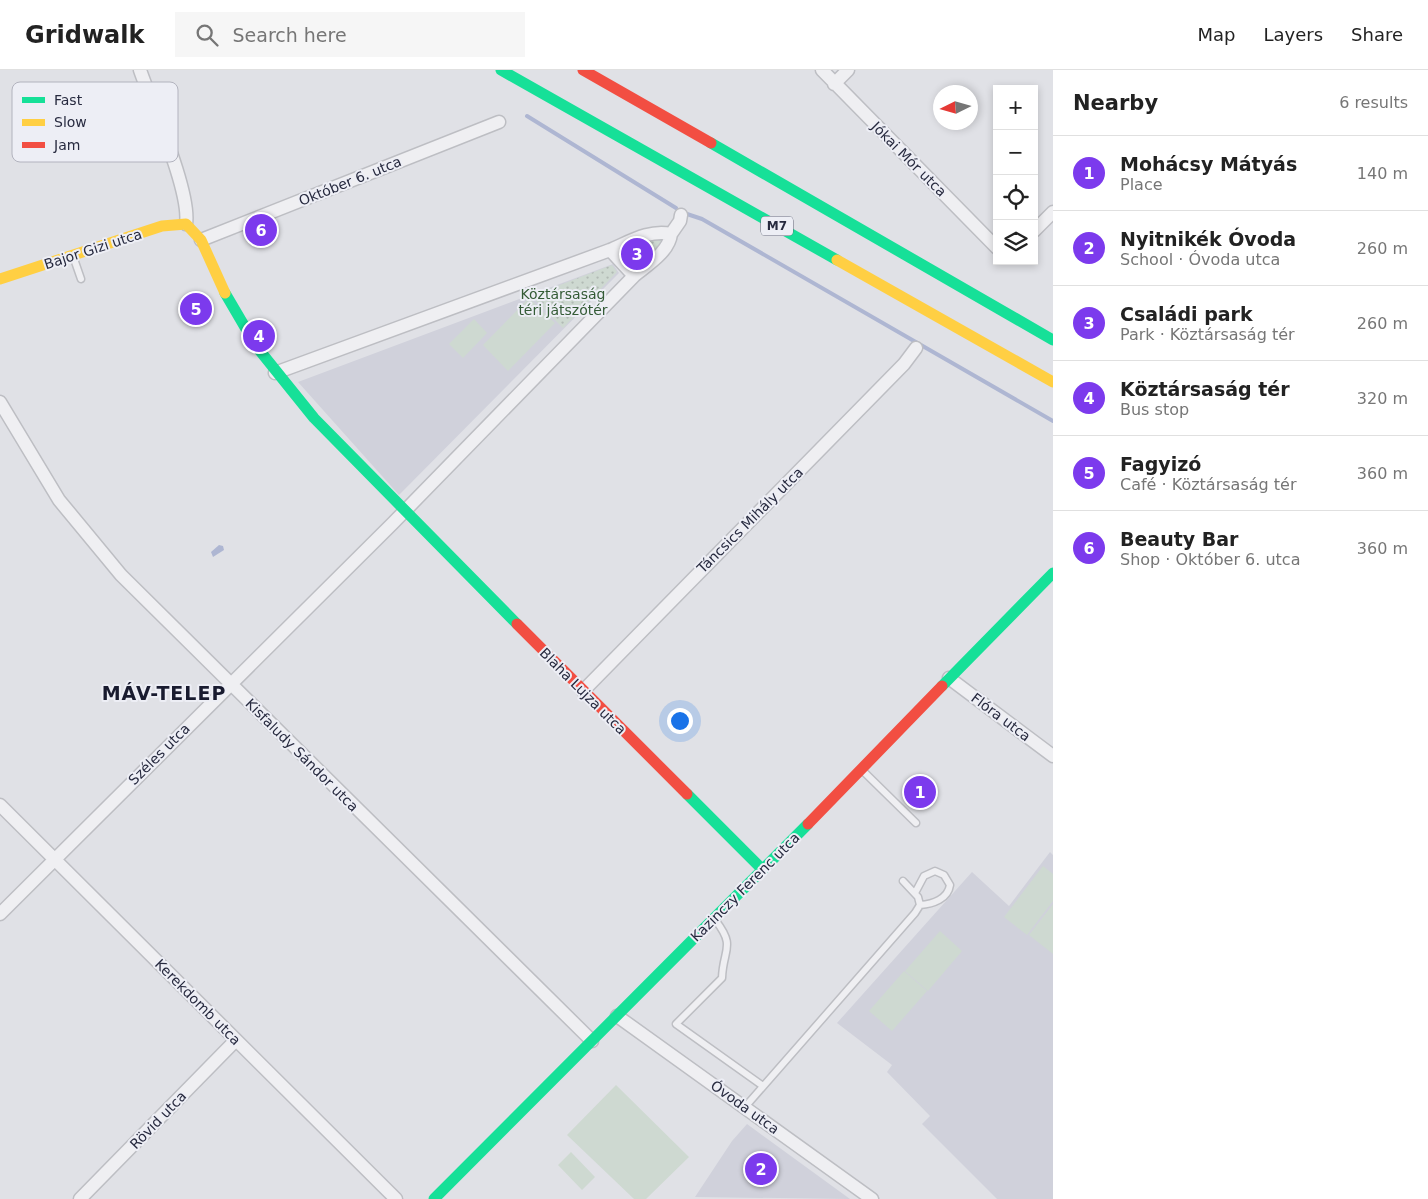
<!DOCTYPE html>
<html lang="en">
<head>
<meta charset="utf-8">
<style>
	:root { --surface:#fff; --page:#f6f6f6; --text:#222; --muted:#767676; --line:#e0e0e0; --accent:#7c3aed }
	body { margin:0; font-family:"DejaVu Sans",sans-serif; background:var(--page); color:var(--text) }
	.controls { position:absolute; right:15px; top:15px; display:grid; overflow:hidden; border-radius:0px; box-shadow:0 2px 8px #0003 }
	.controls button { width:45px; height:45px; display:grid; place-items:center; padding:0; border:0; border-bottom:1px solid var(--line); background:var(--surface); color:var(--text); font:25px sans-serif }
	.compass { position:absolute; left:933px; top:15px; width:45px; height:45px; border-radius:50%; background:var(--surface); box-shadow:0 2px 8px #0003; rotate:265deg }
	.you { position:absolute; left:679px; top:650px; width:18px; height:18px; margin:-12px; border:4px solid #fff; border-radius:50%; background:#1a73e8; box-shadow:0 0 0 8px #1a73e833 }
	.badge { display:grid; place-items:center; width:32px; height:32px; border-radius:50%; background:var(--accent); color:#fff; font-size:16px; font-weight:700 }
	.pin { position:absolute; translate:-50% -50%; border:2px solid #fff; box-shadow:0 1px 5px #0006 }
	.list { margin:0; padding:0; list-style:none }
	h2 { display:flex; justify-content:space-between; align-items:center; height:65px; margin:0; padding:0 20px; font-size:21px }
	h2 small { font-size:16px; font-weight:400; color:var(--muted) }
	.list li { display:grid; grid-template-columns:32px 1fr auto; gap:15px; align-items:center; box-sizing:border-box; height:75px; padding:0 20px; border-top:1px solid var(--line) }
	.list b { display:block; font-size:19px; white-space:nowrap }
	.list p { margin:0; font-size:16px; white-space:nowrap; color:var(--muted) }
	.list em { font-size:16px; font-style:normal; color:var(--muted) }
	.icon { flex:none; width:28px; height:28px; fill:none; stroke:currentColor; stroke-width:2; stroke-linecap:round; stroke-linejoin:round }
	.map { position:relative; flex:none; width:1053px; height:1129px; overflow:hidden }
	header { display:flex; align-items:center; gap:30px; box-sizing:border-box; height:70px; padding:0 25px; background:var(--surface); border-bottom:1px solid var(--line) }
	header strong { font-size:24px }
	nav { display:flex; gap:28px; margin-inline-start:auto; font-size:18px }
	.search { width:350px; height:45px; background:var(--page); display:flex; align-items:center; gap:12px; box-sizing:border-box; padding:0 18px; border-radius:0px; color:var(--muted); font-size:19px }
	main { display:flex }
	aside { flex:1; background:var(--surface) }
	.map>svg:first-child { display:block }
</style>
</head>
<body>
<header>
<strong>Gridwalk</strong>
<div class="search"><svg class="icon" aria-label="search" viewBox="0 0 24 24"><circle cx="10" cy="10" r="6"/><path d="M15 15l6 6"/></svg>Search here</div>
<nav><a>Map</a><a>Layers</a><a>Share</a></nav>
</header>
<main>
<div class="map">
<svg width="1053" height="1129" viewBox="0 0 1053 1129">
	<defs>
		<pattern id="grass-dots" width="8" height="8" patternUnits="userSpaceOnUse" patternTransform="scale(1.25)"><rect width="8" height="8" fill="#ced9d1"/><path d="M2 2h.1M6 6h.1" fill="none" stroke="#b1bab4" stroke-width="1.8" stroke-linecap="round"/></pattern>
	</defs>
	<rect width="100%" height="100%" fill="#e0e1e6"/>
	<path fill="#d0d1db" d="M613 194 619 203 399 425 298 312Z
		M1050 782 1053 785V1129H997L922 1054 930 1046 887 1002 892 995 837 953 972 802 1009 836Z
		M747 1054 850 1129 695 1127 732 1071Z"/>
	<path fill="url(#grass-dots)" d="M660 168 662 174 637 199 633 200 620 182 645 169Z
		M612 195 617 202 563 258 531 226Z"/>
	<path fill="#ced9d1" d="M529 228 555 253 508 301 483 275Z
		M474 249 487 263 463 288 449 274Z
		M1043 796 1053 804V831L1027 865 1004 847Z
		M1053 834V884L1029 865Z
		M940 861 962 881 928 921 905 901Z
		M904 901 927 921 892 961 869 941Z
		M616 1015 689 1087 646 1129H634L567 1065Z
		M571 1082 595 1107 582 1120 558 1095Z"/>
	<path fill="#aeb6d2" d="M219 475 223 476 224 480 213 487 211 482Z"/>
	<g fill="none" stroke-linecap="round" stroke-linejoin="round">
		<path stroke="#aeb6d2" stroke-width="4" d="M527 46 676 138
			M687 144 702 149 1053 351"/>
		<defs>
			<path id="lane" d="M73 186 81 209
				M863 701 916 753
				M915 823 924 806 935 801 944 805 950 815C948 829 933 834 920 835
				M716 851C736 877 723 879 722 908L676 954 763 1016
				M745 1037 915 843 920 835 918 827 903 811"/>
			<path id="street" d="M140 0C152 35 191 122 186 154
				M822 0 997 178
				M834 14 848 0
				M1034 161 1053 142
				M671 164 680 151 681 145
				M201 170 499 52
				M610 180 634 206
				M275 303 610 180C629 172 650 159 671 164
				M0 332 59 430 121 505 592 971
				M949 608 1053 686
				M583 621 904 294 916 278
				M0 735 396 1129
				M0 844 393 453 634 206C647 195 669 182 671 164
				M617 946 872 1129
				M80 1129 236 970"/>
		</defs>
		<use href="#lane" stroke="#bdbec3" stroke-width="9"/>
		<use href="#street" stroke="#bdbec3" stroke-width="15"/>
		<use href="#lane" stroke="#efeff2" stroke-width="6"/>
		<use href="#street" stroke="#efeff2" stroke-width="12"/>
		<path stroke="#16e098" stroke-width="11" d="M501 0 837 190
			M711 73 1053 270
			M225 223 256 276 314 348 517 554
			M942 616 1053 503
			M687 724 763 800
			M434 1129 808 754"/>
		<path stroke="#ffcf43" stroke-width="11" d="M837 190 1053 312
			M0 209 162 156 186 154 201 170 225 223"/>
		<path stroke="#f24e42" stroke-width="11" d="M583 0 711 73
			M517 554 687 724
			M808 754 942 616"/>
	</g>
	<g text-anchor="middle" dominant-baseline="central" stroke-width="4" stroke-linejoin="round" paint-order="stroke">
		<rect fill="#edeef5" stroke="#626576" stroke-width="1" x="761" y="146.5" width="32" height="19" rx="4"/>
		<g font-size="12" font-weight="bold" fill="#272a3f">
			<text x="777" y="156">M7</text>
		</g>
		<g font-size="14" fill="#272a3f" stroke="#edeef5">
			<text transform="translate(909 89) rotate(45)">Jókai Mór utca</text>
			<text transform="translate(350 111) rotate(-22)">Október 6. utca</text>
			<text transform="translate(93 179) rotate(-18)">Bajor Gizi utca</text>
			<text transform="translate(750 450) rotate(-45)">Táncsics Mihály utca</text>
			<text transform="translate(583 621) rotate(45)">Blaha Lujza utca</text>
			<text transform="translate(1001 647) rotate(37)">Flóra utca</text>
			<text transform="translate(159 684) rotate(-45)">Széles utca</text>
			<text transform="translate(302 685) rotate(45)">Kisfaludy Sándor utca</text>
			<text transform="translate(745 817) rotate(-45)">Kazinczy Ferenc utca</text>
			<text transform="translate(198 932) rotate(45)">Kerekdomb utca</text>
			<text transform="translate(745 1037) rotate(36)">Óvoda utca</text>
			<text transform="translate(158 1050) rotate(-46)">Rövid utca</text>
		</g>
		<g font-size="14" fill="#345b36" stroke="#edeef5">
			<text x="563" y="224">Köztársaság<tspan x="563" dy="16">téri játszótér</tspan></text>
		</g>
		<g font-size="19" font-weight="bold" letter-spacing="1" fill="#191b2f" stroke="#edeef5">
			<text x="164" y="623">MÁV-TELEP</text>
		</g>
	</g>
	<rect x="12" y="12" width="166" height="80" rx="8" fill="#edeef5" stroke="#b2b3be" stroke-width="1"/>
	<rect x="22" y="27" width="23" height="6" fill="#16e098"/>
	<rect x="22" y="49" width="23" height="7" fill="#ffcf43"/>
	<rect x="22" y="72" width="23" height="6" fill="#f24e42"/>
	<g font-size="14" fill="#272a3f">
		<text x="54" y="35">Fast</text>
		<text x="54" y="57">Slow</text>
		<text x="54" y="80">Jam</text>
	</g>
</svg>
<div class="controls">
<button>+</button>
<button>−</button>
<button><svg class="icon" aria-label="locate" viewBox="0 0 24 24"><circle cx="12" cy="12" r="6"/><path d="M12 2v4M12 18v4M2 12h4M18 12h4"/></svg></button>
<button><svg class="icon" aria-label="layers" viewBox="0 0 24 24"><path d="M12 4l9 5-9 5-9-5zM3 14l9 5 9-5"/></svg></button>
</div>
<svg class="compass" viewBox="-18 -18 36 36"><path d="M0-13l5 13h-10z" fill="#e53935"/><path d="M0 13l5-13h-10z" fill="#767676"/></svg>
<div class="you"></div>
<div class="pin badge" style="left:920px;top:722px">1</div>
<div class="pin badge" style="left:761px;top:1099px">2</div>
<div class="pin badge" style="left:637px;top:184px">3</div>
<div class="pin badge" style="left:259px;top:266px">4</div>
<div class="pin badge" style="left:196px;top:239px">5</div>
<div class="pin badge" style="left:261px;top:160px">6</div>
</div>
<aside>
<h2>Nearby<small>6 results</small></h2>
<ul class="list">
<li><span class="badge">1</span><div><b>Mohácsy Mátyás</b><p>Place</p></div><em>140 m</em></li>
<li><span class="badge">2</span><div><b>Nyitnikék Óvoda</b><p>School · Óvoda utca</p></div><em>260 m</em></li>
<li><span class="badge">3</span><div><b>Családi park</b><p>Park · Köztársaság tér</p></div><em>260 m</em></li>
<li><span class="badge">4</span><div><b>Köztársaság tér</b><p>Bus stop</p></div><em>320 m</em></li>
<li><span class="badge">5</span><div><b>Fagyizó</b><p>Café · Köztársaság tér</p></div><em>360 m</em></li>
<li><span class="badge">6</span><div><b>Beauty Bar</b><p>Shop · Október 6. utca</p></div><em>360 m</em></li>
</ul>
</aside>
</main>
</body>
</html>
